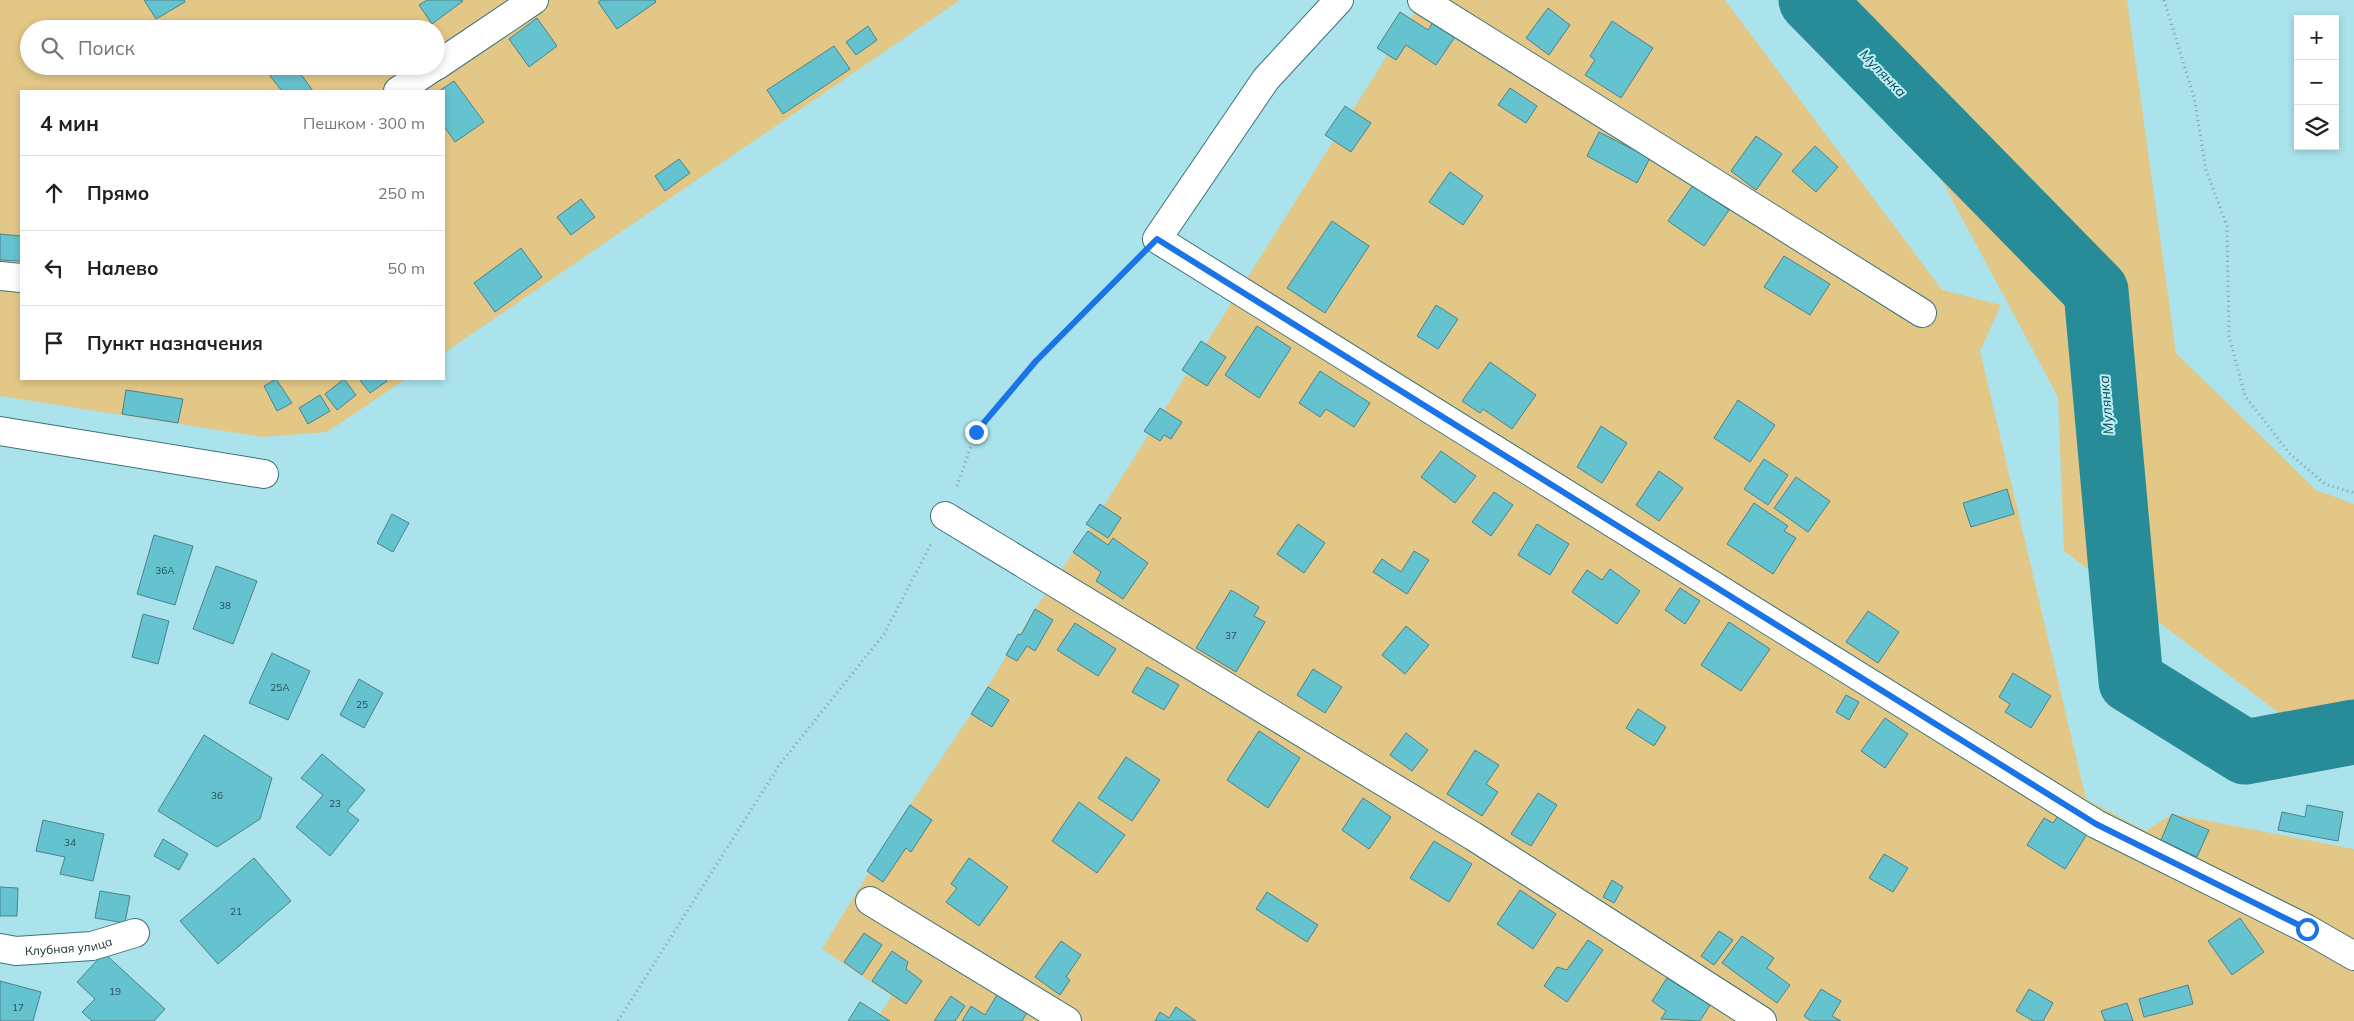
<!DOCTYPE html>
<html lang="ru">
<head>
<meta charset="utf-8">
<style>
	:root { --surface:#fff; --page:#f6f6f6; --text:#202124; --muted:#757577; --line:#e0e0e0 }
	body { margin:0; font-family:Mulish,sans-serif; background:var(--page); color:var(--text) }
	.controls { position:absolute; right:15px; top:15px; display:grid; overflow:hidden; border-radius:0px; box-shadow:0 2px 8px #0003 }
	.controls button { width:45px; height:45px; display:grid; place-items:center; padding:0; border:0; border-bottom:1px solid var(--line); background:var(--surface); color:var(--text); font:25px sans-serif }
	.stop { position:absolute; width:15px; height:15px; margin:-11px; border:4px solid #1a73e8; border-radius:50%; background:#fff }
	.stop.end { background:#1a73e8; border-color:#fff; box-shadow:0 1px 5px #0008 }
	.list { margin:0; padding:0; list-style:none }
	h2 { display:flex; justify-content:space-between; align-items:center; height:65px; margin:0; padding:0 20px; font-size:21px }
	h2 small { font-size:16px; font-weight:400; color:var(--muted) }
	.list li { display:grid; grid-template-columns:32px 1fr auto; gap:15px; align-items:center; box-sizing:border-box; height:75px; padding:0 20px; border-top:1px solid var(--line) }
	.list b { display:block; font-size:19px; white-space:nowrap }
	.list em { font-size:16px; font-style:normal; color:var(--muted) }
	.icon { flex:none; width:28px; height:28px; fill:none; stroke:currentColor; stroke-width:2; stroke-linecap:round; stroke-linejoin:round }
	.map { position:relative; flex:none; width:2354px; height:1021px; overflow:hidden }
	.search { position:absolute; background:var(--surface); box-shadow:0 2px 8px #0003; left:20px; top:20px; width:425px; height:55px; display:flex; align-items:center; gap:12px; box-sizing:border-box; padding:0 18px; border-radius:28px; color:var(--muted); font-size:19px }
	.panel { position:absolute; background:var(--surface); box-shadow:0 2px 8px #0003; left:20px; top:90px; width:425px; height:290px; border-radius:0px }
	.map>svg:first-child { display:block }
</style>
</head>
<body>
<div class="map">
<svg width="2354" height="1021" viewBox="0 0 2354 1021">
	<rect width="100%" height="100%" fill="#aae3ec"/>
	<path fill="#e3c787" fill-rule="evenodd" d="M0 0H960L444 353V91H21V379H406L327 432 262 437 0 396ZM29 29H436V66H29Z
		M1422 0H1725L1942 290 2001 305 1980 351 2086 799 2146 831 2172 814 2354 849V1021H875L892 996 822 949 910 805 971 714 1035 609 1088 531Z
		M1845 0H2127L2176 353 2316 490 2354 504V720L2279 713 2064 551 2058 397Z"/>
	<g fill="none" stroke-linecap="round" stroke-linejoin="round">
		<path stroke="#288b98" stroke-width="65" d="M1811 0 2096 291 2131 681 2245 752 2354 732"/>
	</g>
	<path fill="#65c2cf" stroke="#4c828a" d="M144 0H184L185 2 156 19Z
		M427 0H462L463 1 432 24 419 5Z
		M601 0H655L656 2 617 29 598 2Z
		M1548 8 1570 25 1549 55 1526 38Z
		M1400 12 1428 30 1435 19 1457 34 1436 65 1406 45 1396 60 1377 48Z
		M537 18 557 46 529 67 509 39Z
		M1612 21 1653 48 1621 98 1585 75 1595 60 1590 56Z
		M868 26 877 40 856 55 846 42Z
		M834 46 850 69 783 114 767 90Z
		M283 66H309L300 73 313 91H282L270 76Z
		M454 81 484 122 455 142 444 126V91H439Z
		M1510 88 1537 106 1526 123 1498 105Z
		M1345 106 1371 123 1351 152 1325 135Z
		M1599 132 1650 158 1637 183 1587 156Z
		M1756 136 1782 154 1756 190 1731 171Z
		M1815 146 1838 167 1816 192 1792 171Z
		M679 159 690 173 665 191 655 176Z
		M1450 172 1483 196 1463 225 1429 202Z
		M1693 185 1729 210 1704 246 1668 221Z
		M581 199 595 217 571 235 557 217Z
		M1332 221 1369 246 1325 313 1287 288Z
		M0 234 21 236V261L0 260Z
		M521 248 542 277 495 312 474 283Z
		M1784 256 1830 284 1810 315 1764 287Z
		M1436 305 1458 319 1438 349 1417 336Z
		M1257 326 1291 348 1259 398 1225 375Z
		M1201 341 1226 357 1207 386 1182 370Z
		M1490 362 1536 395 1512 429 1483 409 1480 413 1462 401Z
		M1320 371 1370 403 1354 427 1326 409 1320 417 1299 403Z
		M276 379 292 403 277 411 264 386Z
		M344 379 356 395 337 410 325 394Z
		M359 379H385L387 381 370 393Z
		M126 390 183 399 178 423 122 414Z
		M320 395 330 411 308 424 299 408Z
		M1738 400 1775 425 1750 462 1714 438Z
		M1160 408 1182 422 1171 439 1164 435 1160 441 1144 431Z
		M1601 426 1627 443 1602 483 1577 467Z
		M1441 451 1476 476 1455 503 1421 477Z
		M1764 459 1788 475 1768 505 1744 489Z
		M1659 471 1683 488 1659 521 1636 505Z
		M1796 477 1830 501 1808 532 1774 508Z
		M2007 489 2014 514 1971 527 1963 503Z
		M1494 492 1513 505 1491 536 1472 522Z
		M1754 503 1788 526 1784 531 1796 538 1773 574 1727 544Z
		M1100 504 1121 518 1108 538 1086 524Z
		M392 514 409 523 393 552 377 543Z
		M1298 524 1325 543 1304 573 1277 554Z
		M1537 524 1569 544 1550 575 1518 555Z
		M1088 531 1108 545 1113 538 1148 563 1123 599 1096 581 1101 572 1073 552Z
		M154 535 193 546 175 605 137 594Z
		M1414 551 1429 560 1407 594 1373 572 1382 559 1401 572Z
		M216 566 257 581 233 644 193 629Z
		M1610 569 1640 591 1617 624 1572 592 1587 570 1602 580Z
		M1680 588 1700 601 1685 624 1665 610Z
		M1231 590 1259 607 1254 616 1265 622 1236 672 1196 648Z
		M1035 609 1053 620 1035 651 1027 646 1017 661 1006 655 1018 634 1021 635Z
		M1868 611 1899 632 1878 663 1846 642Z
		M143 614 169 621 158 664 132 657Z
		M1729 622 1770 649 1741 691 1701 665Z
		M1075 623 1116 649 1098 676 1057 650Z
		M1406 626 1429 645 1405 674 1382 655Z
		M272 653 310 671 288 720 249 703Z
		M1147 667 1179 685 1164 710 1132 692Z
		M1313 669 1342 687 1325 713 1297 695Z
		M2013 673 2051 696 2031 728 2005 712 2010 704 1999 697Z
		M359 679 383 693 364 728 340 715Z
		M988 687 1009 700 992 727 971 714Z
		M1846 695 1859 702 1849 720 1836 712Z
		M1638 709 1666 727 1654 746 1626 728Z
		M1885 718 1908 734 1885 768 1861 751Z
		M1259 731 1300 758 1268 808 1227 780Z
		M1406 733 1428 750 1412 771 1390 755Z
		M204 735 272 778 260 819 217 847 158 811Z
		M1475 750 1499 765 1486 784 1498 792 1482 816 1447 794Z
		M322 754 365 790 347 811 359 820 330 856 296 827 323 795 301 778Z
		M1126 757 1160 780 1132 821 1098 798Z
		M1538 793 1557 805 1531 846 1511 834Z
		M1363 798 1391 817 1369 849 1342 830Z
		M1079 802 1125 835 1097 873 1052 841Z
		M910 805 932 820 911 852 906 848 883 882 867 871Z
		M2307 805 2343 812 2338 841 2278 830 2282 812 2305 817Z
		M2172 814 2209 830 2197 857 2161 840Z
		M2058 816 2087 834 2065 869 2027 845 2044 818 2053 823Z
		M43 820 104 834 93 881 60 874 65 857 36 851Z
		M163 839 188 854 179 870 154 856Z
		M1434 841 1472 864 1449 902 1410 878Z
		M1884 854 1908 868 1893 892 1869 878Z
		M254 858 291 901 218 964 180 921Z
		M969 858 1008 887 979 926 946 902 957 888 951 884Z
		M1612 880 1623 887 1614 903 1603 897Z
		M0 887 18 888 17 916H0Z
		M1520 890 1556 914 1533 949 1497 924Z
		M100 891 130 896 125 923 95 918Z
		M1267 892 1318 925 1307 942 1256 909Z
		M2240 918 2264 952 2232 975 2208 941Z
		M1719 931 1733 940 1714 965 1701 956Z
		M864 933 882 945 862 975 844 962Z
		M1742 936 1774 958 1767 968 1790 985 1777 1003 1722 963Z
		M1588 940 1603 950 1567 1002 1544 986 1557 967 1567 970Z
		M1061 941 1081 955 1066 977 1070 980 1060 995 1035 977Z
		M892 951 908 962 906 969 922 981 906 1004 872 981Z
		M104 953 165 1009 154 1021H92L82 1012 95 999 77 982Z
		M1667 978 1710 1005 1700 1021 1661 1019 1666 1011 1652 1001Z
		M0 981 41 992 33 1021H0Z
		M2188 985 2193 1004 2144 1017 2139 999Z
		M1821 989 1841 1001 1832 1016 1841 1021H1811L1804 1016Z
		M2029 989 2053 1003 2043 1021H2033L2016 1011Z
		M998 993 1028 1011 1022 1021H962L971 1006 985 1015Z
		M951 996 965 1006 955 1021H934Z
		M860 1002 890 1021H848Z
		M2127 1003 2133 1021H2105L2101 1011Z
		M1176 1007 1196 1021H1155L1160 1012 1169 1018Z"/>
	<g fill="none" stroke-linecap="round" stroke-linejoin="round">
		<defs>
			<g id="minor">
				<path d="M1339 0 1266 79 1157 239 2096 824 2307 929 2354 956"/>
				<path d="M1422 0 1922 313"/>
				<path d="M436 66 534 0"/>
				<path d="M398 91 435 66"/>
				<path d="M0 276 21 278"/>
				<path d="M0 431 264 474"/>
				<path d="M945 516 1473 836 1762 1021"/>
				<path d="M870 901 1067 1021"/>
				<path id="s1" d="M0 948 16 951 92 946 135 933"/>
			</g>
		</defs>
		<use href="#minor" stroke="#3c737b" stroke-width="30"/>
		<path stroke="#77a5ac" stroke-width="3" stroke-dasharray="1 4" stroke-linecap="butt" d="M2164 0 2194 97 2206 170 2227 226 2229 336 2245 396 2290 454 2325 484 2354 493
			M957 486 976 432 1036 361 1135 260
			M618 1021 780 764 884 634 931 544"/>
		<use href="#minor" stroke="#fff" stroke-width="28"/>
	</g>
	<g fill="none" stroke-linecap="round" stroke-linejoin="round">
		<path stroke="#1a73e8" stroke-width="6" d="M976 432 1036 361 1157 239 2096 824 2307 929"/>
	</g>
	<g text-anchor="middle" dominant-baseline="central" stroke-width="4" stroke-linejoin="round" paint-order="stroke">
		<g font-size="10" fill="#285056">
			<text x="165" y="570">36А</text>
			<text x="225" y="605">38</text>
			<text x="1231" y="635">37</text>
			<text x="280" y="687">25А</text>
			<text x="362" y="704">25</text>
			<text x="217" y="795">36</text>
			<text x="335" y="803">23</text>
			<text x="70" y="842">34</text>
			<text x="236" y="911">21</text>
			<text x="115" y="991">19</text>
			<text x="18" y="1007">17</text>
		</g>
		<g font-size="12" fill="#132a2d" stroke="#b7f0f9">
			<text stroke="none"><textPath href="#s1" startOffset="69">Клубная улица</textPath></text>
		</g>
		<g font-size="14" font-style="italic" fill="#1d474d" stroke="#b7f0f9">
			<text transform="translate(1883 73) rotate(46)">Мулянка</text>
			<text transform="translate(2106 405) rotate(-95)">Мулянка</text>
		</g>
	</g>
</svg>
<div class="controls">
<button>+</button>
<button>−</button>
<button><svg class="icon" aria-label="layers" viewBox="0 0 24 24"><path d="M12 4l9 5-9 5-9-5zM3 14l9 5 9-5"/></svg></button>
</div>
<div class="stop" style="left:2307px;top:929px"></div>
<div class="stop end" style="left:976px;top:432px"></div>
<div class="search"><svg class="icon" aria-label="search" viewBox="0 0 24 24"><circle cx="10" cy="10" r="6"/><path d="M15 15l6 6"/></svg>Поиск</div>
<section class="panel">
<h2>4 мин<small>Пешком · 300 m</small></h2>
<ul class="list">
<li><svg class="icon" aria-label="ahead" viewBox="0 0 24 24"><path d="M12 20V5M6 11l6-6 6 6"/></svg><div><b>Прямо</b></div><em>250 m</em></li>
<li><svg class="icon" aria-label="left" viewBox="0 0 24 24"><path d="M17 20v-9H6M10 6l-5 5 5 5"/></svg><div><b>Налево</b></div><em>50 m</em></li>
<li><svg class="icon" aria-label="arrive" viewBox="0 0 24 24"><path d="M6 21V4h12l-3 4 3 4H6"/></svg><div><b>Пункт назначения</b></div></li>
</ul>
</section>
</div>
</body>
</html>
